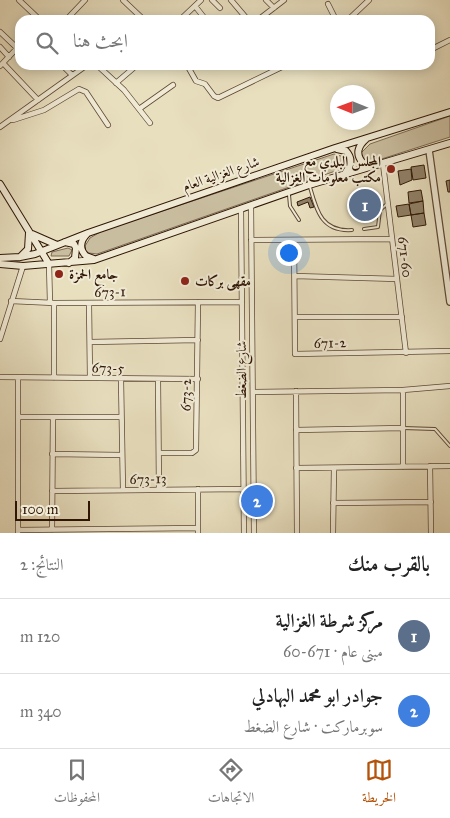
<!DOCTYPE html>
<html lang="ar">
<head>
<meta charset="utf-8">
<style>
	:root { --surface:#fff; --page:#f6f6f6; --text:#222; --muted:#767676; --line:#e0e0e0; --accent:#b45309 }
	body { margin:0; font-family:"IM FELL Great Primer",Amiri,serif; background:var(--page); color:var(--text); direction:rtl }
	.compass { position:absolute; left:330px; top:85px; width:45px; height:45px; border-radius:50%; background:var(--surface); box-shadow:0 2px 12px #0003; rotate:271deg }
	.scale { position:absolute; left:15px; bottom:12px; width:75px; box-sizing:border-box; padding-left:5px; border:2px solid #2f1605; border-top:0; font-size:14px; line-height:18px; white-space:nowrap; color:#2f1605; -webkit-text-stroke:4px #f0ead5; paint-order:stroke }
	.you { position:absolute; left:288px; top:252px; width:18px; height:18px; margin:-12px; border:4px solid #fff; border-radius:50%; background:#1a73e8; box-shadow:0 0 0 8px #1a73e833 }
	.badge { display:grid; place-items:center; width:32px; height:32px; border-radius:50%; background:var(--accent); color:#fff; font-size:16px; font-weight:700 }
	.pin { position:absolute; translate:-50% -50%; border:2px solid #fff; box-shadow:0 1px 5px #0006 }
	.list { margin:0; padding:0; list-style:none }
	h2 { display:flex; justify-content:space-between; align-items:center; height:65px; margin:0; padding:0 20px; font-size:21px }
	h2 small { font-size:16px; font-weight:400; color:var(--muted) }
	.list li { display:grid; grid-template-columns:32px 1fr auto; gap:15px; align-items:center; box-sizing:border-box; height:75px; padding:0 20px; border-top:1px solid var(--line) }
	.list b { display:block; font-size:19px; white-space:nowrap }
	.list p { margin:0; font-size:16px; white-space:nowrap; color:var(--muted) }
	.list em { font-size:16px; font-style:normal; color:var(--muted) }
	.icon { flex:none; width:28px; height:28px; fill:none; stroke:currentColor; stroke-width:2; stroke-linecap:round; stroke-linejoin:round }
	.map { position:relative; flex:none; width:450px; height:533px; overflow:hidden; direction:ltr }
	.search { position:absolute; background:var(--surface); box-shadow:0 2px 12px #0003; left:15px; right:15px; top:15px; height:55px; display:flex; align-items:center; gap:12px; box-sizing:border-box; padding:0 18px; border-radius:15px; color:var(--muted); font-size:19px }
	.sheet { height:215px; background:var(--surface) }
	nav { display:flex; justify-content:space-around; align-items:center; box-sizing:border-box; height:70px; border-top:1px solid var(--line); background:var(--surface); font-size:14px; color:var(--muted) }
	nav a { display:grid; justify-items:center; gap:2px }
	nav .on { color:var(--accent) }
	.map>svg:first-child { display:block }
</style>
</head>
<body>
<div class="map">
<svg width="450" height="533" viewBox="0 0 450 533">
	<rect width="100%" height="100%" fill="#e8dfbf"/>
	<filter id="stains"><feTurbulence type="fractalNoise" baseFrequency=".004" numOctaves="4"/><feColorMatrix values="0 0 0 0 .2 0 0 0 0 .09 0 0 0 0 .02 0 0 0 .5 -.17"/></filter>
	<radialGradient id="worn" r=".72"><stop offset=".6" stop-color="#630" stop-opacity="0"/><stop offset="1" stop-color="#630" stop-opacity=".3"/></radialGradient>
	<path fill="#c9bd9f" stroke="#7c6a52" d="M450 116V137L366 164 361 153 370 144Z
		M334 154 344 157 346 164 344 168 97 254 89 253 85 251V246L90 238 102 231Z
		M68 248 72 250 69 256H51L52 252Z"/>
	<path fill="#8f7f66" stroke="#2f1605" d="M424 165 426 178 413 180 411 167Z
		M411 169 412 180 400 185 398 171Z
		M450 180V192H448L446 181Z
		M421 190 423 201 409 203 408 192Z
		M310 197 314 207 310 208 308 202 298 206 297 202Z
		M368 199H372L374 213H369Z
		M423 201 424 213 411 215 409 204Z
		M409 204 411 215 398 217 396 206Z
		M424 213 426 225 413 227 411 215Z"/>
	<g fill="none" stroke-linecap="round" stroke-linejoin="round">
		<defs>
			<path id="service" d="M310 187C317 212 322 232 352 230
				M289 195 290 206 299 220
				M364 229 378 227 380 210 387 204
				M403 428 435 429 450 446"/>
			<path id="minor" d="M19 0 40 20
				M123 0 144 20
				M212 0 220 8
				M231 0 248 20
				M266 0 274 8
				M328 4 336 20
				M195 6 206 20
				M66 20 85 0
				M180 20 201 0
				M258 20 284 0
				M348 20 369 0
				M0 32 17 48
				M0 47 9 57
				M430 50 450 40
				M3 63 38 100
				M62 65 72 75
				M97 65 124 90 150 123
				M187 65 196 81 205 84 214 96 218 98 286 65
				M0 66 20 45
				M116 83 137 65
				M139 109 173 85
				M13 120 44 110 79 89 86 92 108 125
				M0 127 87 65
				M383 164 406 353
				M251 206 254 533
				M241 210 244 533
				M251 240 391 239
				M294 240 295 354 450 351
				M49 264 50 303
				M295 276 397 279
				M11 301 54 303
				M89 304 90 378
				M295 317H402
				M0 339 23 266
				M90 342 198 340
				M0 377 198 379
				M18 378V532
				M54 378V303L242 302
				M121 380 123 490
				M158 380 159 490
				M403 390V467
				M296 391 297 533
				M253 392 403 390 450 386
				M18 417H121
				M296 430 403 428
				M159 453H192L196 450 198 302
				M52 454 122 455
				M430 466 431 533
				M296 468 450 466
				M198 489V533
				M52 491 244 489
				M333 503 431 502
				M18 530 198 528
				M52 530 53 417
				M333 533 334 468"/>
			<path id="tertiary" d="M429 150 450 302"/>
			<path id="secondary" d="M366 139C358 146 355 154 363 163L371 165
				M337 149 346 151C354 160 350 166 344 175
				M0 184 49 264
				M32 234 57 245
				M87 234C80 241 79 249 86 256L94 259
				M65 242 74 244 76 248 75 258 69 263
				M20 257 28 249 29 233
				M0 258 20 257 35 254 88 233 335 148 450 112
				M0 264 23 266 94 260 309 185 450 143"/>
		</defs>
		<use href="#service" stroke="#5d4834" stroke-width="4"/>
		<use href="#minor" stroke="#5d4834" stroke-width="6"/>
		<use href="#tertiary" stroke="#5d4834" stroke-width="8"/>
		<use href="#secondary" stroke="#2f1605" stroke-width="8"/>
		<use href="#service" stroke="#f0ead5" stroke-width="2"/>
		<use href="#minor" stroke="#f0ead5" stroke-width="4.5"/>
		<use href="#tertiary" stroke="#f0ead5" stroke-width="5.5"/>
		<use href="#secondary" stroke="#f0ead5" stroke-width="6"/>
	</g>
	<g fill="#8f2418" stroke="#f0ead5" stroke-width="2">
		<circle cx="391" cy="169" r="5"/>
		<circle cx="59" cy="274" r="5"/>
		<circle cx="185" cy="281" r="5"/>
	</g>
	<g text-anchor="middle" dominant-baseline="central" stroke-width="4" stroke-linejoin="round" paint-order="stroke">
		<g font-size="14" font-weight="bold" fill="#2f1605" stroke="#f0ead5" text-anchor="start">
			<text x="381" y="161" text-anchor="end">المجلس البلدي مع<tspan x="381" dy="16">مكتب معلومات الغزالية</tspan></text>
			<text x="69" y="274">جامع الحمزة</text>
			<text x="195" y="281">مقهى بركات</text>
		</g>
		<g font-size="14" fill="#2f1605" stroke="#f0ead5">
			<text transform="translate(221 174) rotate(-19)">شارع الغزالية العام</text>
			<text transform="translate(405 257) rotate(83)">671-60</text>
			<text transform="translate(110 292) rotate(-1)">673-1</text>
			<text transform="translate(330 343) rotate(-1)">671-2</text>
			<text transform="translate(108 368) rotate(2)">673-5</text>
			<text transform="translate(241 370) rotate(-90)">شارع الضغط</text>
			<text transform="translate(186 395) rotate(-89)">673-2</text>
			<text transform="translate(148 479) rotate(-1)">673-13</text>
		</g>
	</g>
	<rect width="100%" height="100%" filter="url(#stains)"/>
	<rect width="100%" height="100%" fill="url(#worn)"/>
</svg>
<svg class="compass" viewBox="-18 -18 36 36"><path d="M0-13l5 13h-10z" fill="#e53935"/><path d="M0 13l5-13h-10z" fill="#767676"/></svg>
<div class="scale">100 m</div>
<div class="you"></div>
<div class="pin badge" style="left:365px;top:205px;background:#5c6f8a">1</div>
<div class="pin badge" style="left:257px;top:501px;background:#3f7fe0">2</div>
<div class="search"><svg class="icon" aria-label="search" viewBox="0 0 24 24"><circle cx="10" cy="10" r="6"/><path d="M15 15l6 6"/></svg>ابحث هنا</div>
</div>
<section class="sheet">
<h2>بالقرب منك<small>النتائج: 2</small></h2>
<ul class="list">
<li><span class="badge" style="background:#5c6f8a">1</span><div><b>مركز شرطة الغزالية</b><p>مبنى عام · 671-60</p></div><em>120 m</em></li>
<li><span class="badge" style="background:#3f7fe0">2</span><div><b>جوادر ابو محمد البهادلي</b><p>سوبرماركت · شارع الضغط</p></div><em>340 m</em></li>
</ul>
</section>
<nav>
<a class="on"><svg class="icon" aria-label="map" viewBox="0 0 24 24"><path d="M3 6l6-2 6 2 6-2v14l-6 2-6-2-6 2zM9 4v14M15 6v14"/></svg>الخريطة</a>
<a><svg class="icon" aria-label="directions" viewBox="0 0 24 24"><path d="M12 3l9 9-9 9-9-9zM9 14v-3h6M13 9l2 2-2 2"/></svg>الاتجاهات</a>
<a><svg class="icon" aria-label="saved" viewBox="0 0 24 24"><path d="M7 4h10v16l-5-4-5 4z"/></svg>المحفوظات</a>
</nav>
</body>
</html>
